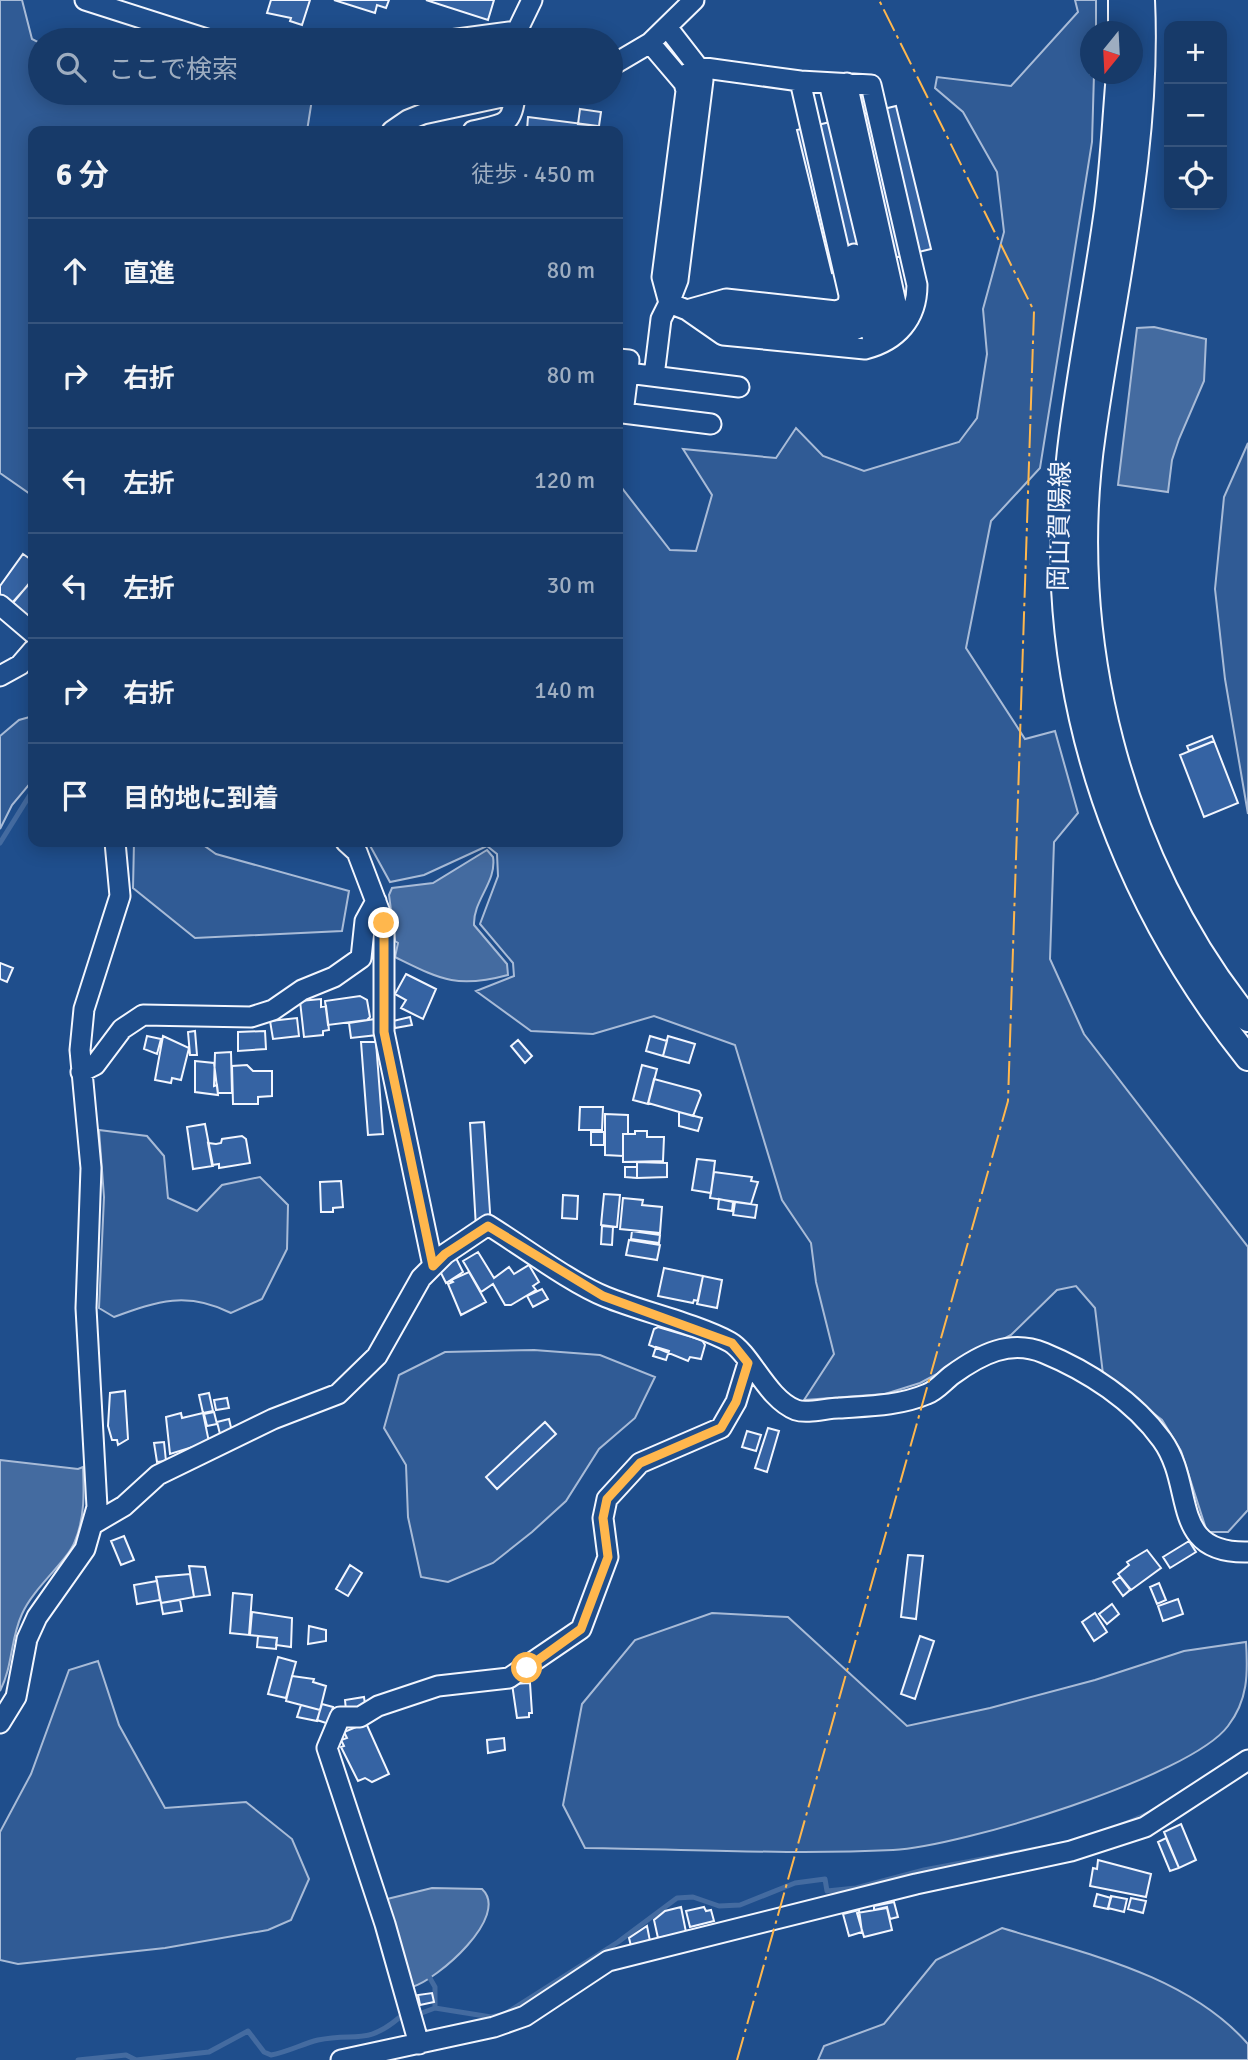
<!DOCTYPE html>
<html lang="ja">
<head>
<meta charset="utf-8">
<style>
	:root { --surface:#173a69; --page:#244571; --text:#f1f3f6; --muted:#9eadc0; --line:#36547d }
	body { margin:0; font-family:Signika,"Noto Sans JP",sans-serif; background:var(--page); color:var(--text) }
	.controls { position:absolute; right:21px; top:21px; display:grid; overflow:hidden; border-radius:14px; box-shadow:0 4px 18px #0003 }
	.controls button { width:63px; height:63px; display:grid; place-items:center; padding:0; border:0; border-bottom:2px solid var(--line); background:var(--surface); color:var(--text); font:35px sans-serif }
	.compass { position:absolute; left:1080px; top:21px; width:63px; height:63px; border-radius:50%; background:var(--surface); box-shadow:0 4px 18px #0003; rotate:198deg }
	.stop { position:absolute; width:21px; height:21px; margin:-16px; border:5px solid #ffb74d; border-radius:50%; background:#fff }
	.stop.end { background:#ffb74d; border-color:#fff; box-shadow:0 2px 7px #0008 }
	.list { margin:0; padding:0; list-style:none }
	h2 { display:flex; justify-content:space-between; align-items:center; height:91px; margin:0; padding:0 28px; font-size:30px }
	h2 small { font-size:23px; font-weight:400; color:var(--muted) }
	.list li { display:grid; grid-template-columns:46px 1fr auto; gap:21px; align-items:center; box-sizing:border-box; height:105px; padding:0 28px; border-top:2px solid var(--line) }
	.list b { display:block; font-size:26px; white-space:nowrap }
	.list em { font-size:23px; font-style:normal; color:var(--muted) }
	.icon { flex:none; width:38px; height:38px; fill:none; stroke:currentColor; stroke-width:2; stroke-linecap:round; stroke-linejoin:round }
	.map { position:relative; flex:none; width:1248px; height:2060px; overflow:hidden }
	.search { position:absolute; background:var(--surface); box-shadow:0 4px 18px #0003; left:28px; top:28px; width:595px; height:77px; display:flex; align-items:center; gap:18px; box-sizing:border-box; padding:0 24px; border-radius:38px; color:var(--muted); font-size:26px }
	.panel { position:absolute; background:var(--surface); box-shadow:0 4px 18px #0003; left:28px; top:126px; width:595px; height:721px; border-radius:14px }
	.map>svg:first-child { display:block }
</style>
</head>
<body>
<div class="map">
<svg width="1248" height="2060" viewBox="0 0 1248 2060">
	<rect width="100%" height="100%" fill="#1f4e8c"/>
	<path fill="#305b95" stroke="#a8bbd7" stroke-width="2" d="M0 0H22L32 39 40 43V93H313L307 131H33V496L0 473Z
		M1075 0H1096V31L1090 32V74H1094L1092 142 1040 468 991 521 966 648 1025 739 1055 731 1078 813 1054 842 1050 959 1084 1034 1248 1247V1510L1228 1532H1207L1181 1451 1162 1420 1103 1374 1095 1308 1076 1286 1057 1290 1011 1335 920 1383 885 1394 804 1400 834 1354 816 1282 811 1243 782 1200 735 1045 654 1016 593 1034 531 1031 476 991 514 976 513 963 480 924 498 876 497 854 487 846 424 875 390 882 368 842H618V483L670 550 696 551 712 495 683 449 776 458 796 428 823 456 864 471 959 442 977 418 987 354 983 309 1004 232 997 172 963 112 935 88 937 77 1011 86 1078 12Z
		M1248 443V814L1225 679 1215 589 1224 497Z
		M33 716V780L12 805 0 829V736L19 720Z
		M134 842H199L216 854 349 891 342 931 195 938 133 888Z
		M99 1130 147 1136 164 1156 168 1198 197 1211 222 1185 260 1177 288 1205 287 1249 262 1299 231 1313C187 1291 158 1301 114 1317L99 1308 104 1197Z
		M534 1350 600 1355 655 1377 635 1418 599 1449 566 1501 532 1532 493 1563 448 1582 421 1577 408 1517 406 1465 384 1428 399 1375 445 1352Z
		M712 1613 788 1617 907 1726 990 1708 1095 1680 1184 1651 1246 1642C1248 1674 1248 1700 1228 1726 1190 1777 959 1847 893 1850 791 1855 687 1849 585 1848L563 1805 582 1704 635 1640Z
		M98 1661 119 1725 165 1808 246 1802 292 1839 309 1879 291 1920 268 1930 165 1948 18 1964 0 1960V1832L31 1774 69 1670Z
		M1002 1928C1087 1954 1187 1975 1248 2044V2060H818L824 2046 884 2024 936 1960Z"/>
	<path fill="#446ba0" stroke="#a8bbd7" stroke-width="2" d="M1154 327 1206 339 1204 381 1179 439 1172 460 1168 492 1118 485 1137 328Z
		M487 850 493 857C497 882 473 900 474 925L507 964 508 975C456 989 440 979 395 957L398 943 395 941 389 895 392 888 433 883Z
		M0 1460 78 1469 83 1467C84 1492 85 1517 75 1541 67 1562 34 1587 22 1614 10 1640 13 1666 0 1691Z
		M432 1888 482 1889C511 1916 437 1980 412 1987L383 1900Z"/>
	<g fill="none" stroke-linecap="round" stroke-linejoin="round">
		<path stroke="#446ba0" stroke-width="5" d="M0 843 33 790
			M1120 1826 1152 1812
			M427 1973 435 1987V2008
			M419 2014 435 2008 491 2017 505 2014 618 1942 677 1898 693 1897 719 1906 740 1905 795 1883 825 1879 827 1891 856 1888 924 1870 1036 1849
			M78 2060 126 2055 136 2060 209 2052 248 2031 264 2052 271 2055C288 2052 302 2044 318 2040 356 2032 366 2046 400 2017"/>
	</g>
	<path fill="#3563a3" stroke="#f2f6ff" stroke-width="2" d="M271 0H310L302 25 290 21 291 18 267 13Z
		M334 0H389L386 8 377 5 375 13Z
		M426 0H494L488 20Z
		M896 106 931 249 832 273 797 130Z
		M580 109 601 112 599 126 578 124Z
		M528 117 599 126 598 131H515L527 130Z
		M23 554 33 561 32 580 13 603 0 594V586Z
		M30 583 33 586V622L12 603Z
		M1212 736 1214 741 1189 751 1187 746Z
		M1214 741 1238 803 1204 817 1180 755Z
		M0 963 13 968 7 982 0 979Z
		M406 974 436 989 423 1019 401 1008 406 1000 395 994Z
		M360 996 367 1000 370 1017 367 1020 328 1025 325 1001Z
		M321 999V1007L326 1006 329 1030 323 1031V1035L304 1037 300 1001Z
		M410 1017 412 1025 395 1028 393 1021Z
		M297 1018 299 1036 273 1039 270 1021Z
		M375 1019 377 1035 351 1038 349 1023Z
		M195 1031 197 1055H190L188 1032Z
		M265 1031 266 1049 238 1051V1032Z
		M147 1036 161 1039 157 1054 144 1049Z
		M163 1036 189 1048 181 1080 172 1078 171 1083 155 1080Z
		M650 1036 667 1041 663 1056 646 1051Z
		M668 1036 695 1044 689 1063 663 1056Z
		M518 1040 532 1056 525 1063 511 1046Z
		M361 1042H376L383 1134 368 1135Z
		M231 1052 232 1093H218L217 1085 214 1086 215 1053Z
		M195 1061 214 1063 218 1095 195 1092Z
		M247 1065 253 1071H272V1096L258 1097V1104H233L232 1066Z
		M642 1065 657 1069 648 1104 633 1100Z
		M654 1079 699 1091 701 1095 693 1116 648 1103Z
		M580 1107H603L602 1130H579Z
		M679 1112 702 1118 698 1131 679 1126Z
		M605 1114 628 1115V1134H623V1156L605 1155Z
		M484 1122 491 1227 476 1228 470 1123Z
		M205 1124 213 1166 193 1169 187 1127Z
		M635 1131H647V1137H664L663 1161 623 1162V1134H635Z
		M591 1132H604V1145H591Z
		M242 1136 246 1139 250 1163 219 1168V1164L212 1165 208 1143 216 1144 221 1143 222 1139Z
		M697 1159 715 1161 711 1193 692 1190Z
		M637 1162 667 1163V1177L637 1178Z
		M625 1167H637V1178L625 1177Z
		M714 1172 752 1177 751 1181 758 1182 751 1204 710 1198Z
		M341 1181 343 1207 333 1208V1212H321L320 1182Z
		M604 1194 620 1195 617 1227 601 1225Z
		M563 1195 578 1196 577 1219 562 1218Z
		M623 1198 643 1200 642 1205 662 1207 660 1233 620 1229Z
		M719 1199 733 1202 732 1211 718 1209Z
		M735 1202 757 1205 755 1218 733 1215Z
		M602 1226 613 1227 612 1245 601 1244Z
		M632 1231 660 1235 659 1243 631 1239Z
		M629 1240 660 1245 657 1260 626 1255Z
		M478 1252 494 1278 509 1267 514 1274 529 1265 539 1282 533 1286 536 1290 511 1305H505L493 1284 481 1292 463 1261Z
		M456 1258 463 1272 446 1283 438 1267Z
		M664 1268 703 1276 698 1301 694 1300 693 1303 658 1296Z
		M469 1272 486 1302 461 1315 448 1284 453 1282 451 1280Z
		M703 1276 722 1280 717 1308 697 1304Z
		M542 1289 548 1299 533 1307 527 1296Z
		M658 1327 702 1340 705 1345 701 1359 690 1357 688 1361 649 1345 654 1329Z
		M656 1347 669 1351 666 1360 653 1356Z
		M125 1391 128 1439 118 1445 117 1440H112L108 1426 110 1393Z
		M209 1393 213 1411 203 1413 199 1395Z
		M227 1398 229 1408 216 1410 214 1400Z
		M214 1412 217 1424 207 1426 204 1414Z
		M181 1413 182 1418 203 1413 209 1442 170 1454 166 1417Z
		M229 1419 233 1436 221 1438 217 1422Z
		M545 1422 556 1434 497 1489 486 1477Z
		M768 1428 779 1431 767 1472 755 1468Z
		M747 1431 761 1435 756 1451 742 1447Z
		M164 1442 166 1461 157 1462 154 1443Z
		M124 1536 134 1560 121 1565 111 1541Z
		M1189 1541 1196 1552 1170 1568 1163 1557Z
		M1147 1550 1161 1568 1131 1590 1118 1574 1129 1565 1127 1562Z
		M908 1555 923 1556 916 1619 901 1617Z
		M350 1565 362 1573 348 1596 336 1589Z
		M189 1566 205 1567 210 1595 194 1597Z
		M190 1574 194 1597 161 1603 156 1577Z
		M1120 1577 1130 1590 1123 1596 1113 1582Z
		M157 1581 160 1600 137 1604 134 1585Z
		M1159 1583 1166 1600 1157 1604 1150 1587Z
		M233 1593 252 1595 249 1635 230 1633Z
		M1178 1599 1183 1614 1163 1621 1158 1606Z
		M180 1600 182 1611 163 1614 161 1603Z
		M1112 1604 1119 1614 1107 1624 1099 1614Z
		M252 1612 292 1618 291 1647 276 1645 277 1638 250 1635Z
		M1095 1613 1107 1632 1094 1641 1082 1622Z
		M309 1626 326 1630V1641L308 1644Z
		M258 1636 277 1638 276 1649 257 1647Z
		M920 1636 934 1641 915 1699 901 1694Z
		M278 1657 296 1662 286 1698 268 1694Z
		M292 1676 314 1679 313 1682 326 1686 320 1710 286 1701Z
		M530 1683 532 1713H529V1717L517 1718 512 1684Z
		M364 1697 366 1711 346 1710 345 1700Z
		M322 1704 333 1707 329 1724 317 1720Z
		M301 1705 320 1710 317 1721 297 1717Z
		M366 1723 389 1774 372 1782 365 1778 358 1781 341 1747 344 1746 341 1740 347 1738 344 1732Z
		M504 1738 505 1750 488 1753 487 1740Z
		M1181 1824 1196 1860 1179 1868 1164 1832Z
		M1166 1838 1179 1868 1170 1871 1158 1842Z
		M1098 1860 1151 1874 1146 1897 1090 1886 1093 1868 1097 1869Z
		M1097 1894 1111 1898 1108 1909 1094 1906Z
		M1111 1896 1127 1899 1124 1912 1108 1908Z
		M1131 1898 1146 1901 1143 1913 1128 1909Z
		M894 1902 898 1917 890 1919 887 1907 874 1910V1906Z
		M681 1907 686 1932 658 1938 654 1920 665 1911Z
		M704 1907 706 1911 711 1910 714 1921 690 1927 686 1911Z
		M887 1908 892 1930 864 1937 857 1913Z
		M859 1910 862 1932 849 1936 843 1914Z
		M647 1926 650 1941 631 1946 629 1938Z
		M432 1993 434 2002 420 2005 418 1995Z"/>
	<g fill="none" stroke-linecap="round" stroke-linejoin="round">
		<defs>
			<path id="minor" d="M85 0 210 40
				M667 27 698 67 703 80 678 280 669 303 687 310 726 299 836 311C846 308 849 305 849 295L800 81 698 67 680 78
				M450 40 517 31 532 0
				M650 43 684 83 686 91 662 277 669 303 661 319 654 376
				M611 66 650 43 694 0
				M847 83 896 303 888 326 872 336
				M392 131 408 120 423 114 520 93
				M473 131C502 124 513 127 515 94
				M687 310 723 335 865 349C897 341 917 319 917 285L871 85 800 81
				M695 311 726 318 852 331 874 321 881 300 829 83
				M842 320 855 317 864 303 854 254
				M618 359 629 360 628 373 739 387
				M628 373 623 413 711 424
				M0 605 33 633
				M0 676 20 665 33 650
				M346 842 357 852 384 923V1032L433 1266
				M81 1072 95 1065 122 1029 143 1015 251 1017 273 1010 302 990 334 977 361 958 365 921 376 901
				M95 1523 124 1506 158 1475 273 1419 338 1394 377 1356 421 1278 445 1254 488 1225C522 1246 571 1283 606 1297 643 1312 697 1324 730 1342 751 1354 767 1399 796 1410 807 1414 827 1408 839 1408 868 1406 899 1406 927 1394 936 1391 944 1381 952 1375 981 1354 1010 1339 1044 1353 1088 1371 1134 1401 1162 1440 1196 1487 1168 1554 1248 1552
				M0 1723 16 1697 27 1639 37 1617 85 1549 97 1507 86 1308 91 1168 80 1050 84 1009 120 896 115 842
				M419 2044 385 1924 327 1748 340 1717H360L378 1706 438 1686 509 1678 581 1629 608 1557 603 1518 607 1499 640 1463 721 1428 736 1402 748 1363
				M341 2060 494 2027 525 2016 608 1961 916 1884 1071 1851 1145 1827 1248 1760"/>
			<path id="major" d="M1121 0V32
				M1142 0C1149 146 1113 290 1093 433 1063 636 1119 859 1248 1019
				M1119 74C1115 119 1113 165 1107 210 1090 335 1058 462 1064 588 1073 762 1140 923 1248 1058"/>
		</defs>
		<use href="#minor" stroke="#f2f6ff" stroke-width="23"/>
		<use href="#major" stroke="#f2f6ff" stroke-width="28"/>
		<use href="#minor" stroke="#1f4e8c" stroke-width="19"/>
		<use href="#major" stroke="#1f4e8c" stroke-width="24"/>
		<path stroke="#ffb74d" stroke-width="2" stroke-dasharray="24 5 3.5 5" stroke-linecap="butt" d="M737 2060 1008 1101 1034 311 879 0"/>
	</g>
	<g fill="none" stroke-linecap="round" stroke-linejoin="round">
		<path stroke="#ffb74d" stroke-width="9" d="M384 923V1032L433 1266 445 1254 488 1226 603 1296 732 1343 748 1363 736 1402 721 1428 640 1463 607 1499 603 1518 608 1557 581 1629 527 1668"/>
	</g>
	<g text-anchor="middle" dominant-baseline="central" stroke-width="5" stroke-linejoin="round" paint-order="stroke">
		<g font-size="26" fill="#f2f6ff" stroke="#1f4e8c">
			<text transform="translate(1060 526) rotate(-89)">岡山賀陽線</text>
		</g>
	</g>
</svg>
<div class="controls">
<button>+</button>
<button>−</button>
<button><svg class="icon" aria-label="locate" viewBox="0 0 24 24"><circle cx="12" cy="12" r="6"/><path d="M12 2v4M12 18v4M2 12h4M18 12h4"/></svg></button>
</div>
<svg class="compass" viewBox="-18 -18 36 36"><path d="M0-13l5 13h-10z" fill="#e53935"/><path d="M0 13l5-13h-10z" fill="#9eadc0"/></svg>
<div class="stop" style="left:527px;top:1668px"></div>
<div class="stop end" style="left:384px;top:923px"></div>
<div class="search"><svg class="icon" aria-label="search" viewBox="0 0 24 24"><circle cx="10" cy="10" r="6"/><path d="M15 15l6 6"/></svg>ここで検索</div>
<section class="panel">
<h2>6 分<small>徒歩 · 450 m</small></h2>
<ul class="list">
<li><svg class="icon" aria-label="ahead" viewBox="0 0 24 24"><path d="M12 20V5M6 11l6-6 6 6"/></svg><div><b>直進</b></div><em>80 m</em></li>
<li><svg class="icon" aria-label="right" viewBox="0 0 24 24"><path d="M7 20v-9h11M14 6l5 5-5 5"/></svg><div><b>右折</b></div><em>80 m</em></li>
<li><svg class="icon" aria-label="left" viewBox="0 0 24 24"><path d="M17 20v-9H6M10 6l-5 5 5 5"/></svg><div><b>左折</b></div><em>120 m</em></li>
<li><svg class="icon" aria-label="left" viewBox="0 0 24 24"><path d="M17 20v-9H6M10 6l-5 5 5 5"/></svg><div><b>左折</b></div><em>30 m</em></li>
<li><svg class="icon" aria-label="right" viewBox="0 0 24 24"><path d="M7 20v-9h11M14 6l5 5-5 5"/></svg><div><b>右折</b></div><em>140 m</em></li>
<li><svg class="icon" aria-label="arrive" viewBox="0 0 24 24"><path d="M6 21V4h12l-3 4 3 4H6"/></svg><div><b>目的地に到着</b></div></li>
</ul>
</section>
</div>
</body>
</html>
